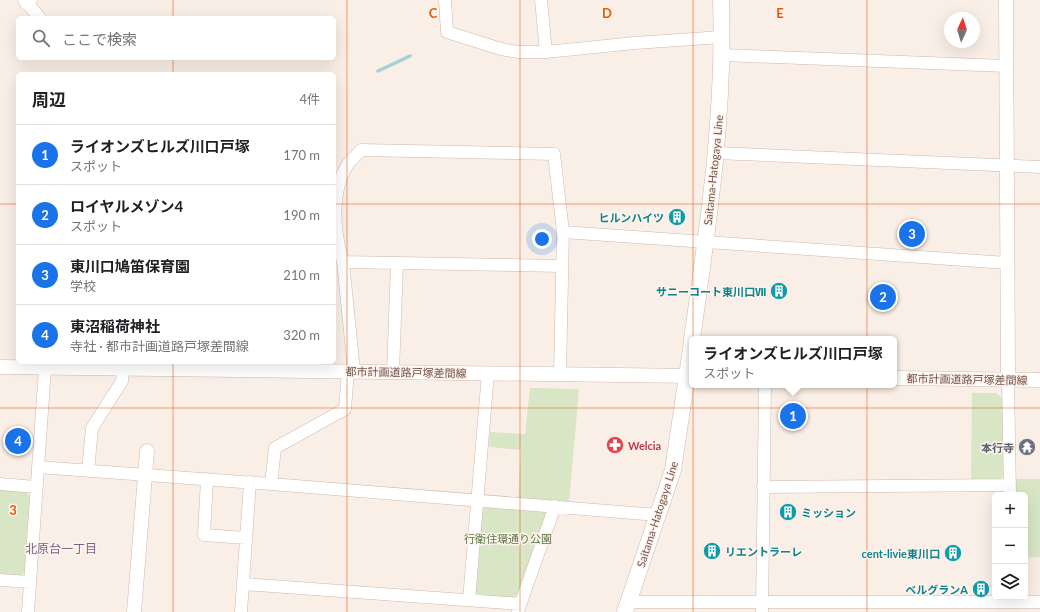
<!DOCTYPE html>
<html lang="ja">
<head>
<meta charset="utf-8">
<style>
	:root { --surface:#fff; --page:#f2f2f2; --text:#202124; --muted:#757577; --line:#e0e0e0; --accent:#1a73e8 }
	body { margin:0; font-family:Lato,"Noto Sans JP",sans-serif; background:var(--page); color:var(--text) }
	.controls { position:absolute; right:12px; bottom:12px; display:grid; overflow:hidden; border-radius:6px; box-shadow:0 4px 16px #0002 }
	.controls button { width:36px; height:36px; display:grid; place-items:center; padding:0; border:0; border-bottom:1px solid var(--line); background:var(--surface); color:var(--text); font:20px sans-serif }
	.compass { position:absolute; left:944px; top:12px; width:36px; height:36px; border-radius:50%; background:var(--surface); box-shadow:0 4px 16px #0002; rotate:4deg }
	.you { position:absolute; left:542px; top:239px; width:14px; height:14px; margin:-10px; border:3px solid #fff; border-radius:50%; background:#1a73e8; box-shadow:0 0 0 6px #1a73e833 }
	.badge { display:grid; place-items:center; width:26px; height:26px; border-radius:50%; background:var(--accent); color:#fff; font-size:13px; font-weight:700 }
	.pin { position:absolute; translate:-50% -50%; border:2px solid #fff; box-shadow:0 1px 4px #0006 }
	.popup { position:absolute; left:689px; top:336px; width:208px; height:52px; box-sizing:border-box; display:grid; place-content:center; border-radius:6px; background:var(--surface); filter:drop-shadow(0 1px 3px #0005); font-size:13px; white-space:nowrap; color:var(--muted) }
	.popup b { font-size:15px; color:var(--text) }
	.popup::after { content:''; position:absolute; left:50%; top:100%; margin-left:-8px; border:8px solid transparent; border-top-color:var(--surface) }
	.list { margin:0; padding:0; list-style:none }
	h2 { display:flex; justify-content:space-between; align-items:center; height:52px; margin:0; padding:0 16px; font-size:17px }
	h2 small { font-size:13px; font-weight:400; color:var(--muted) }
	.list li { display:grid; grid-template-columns:26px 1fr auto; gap:12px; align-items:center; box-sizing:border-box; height:60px; padding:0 16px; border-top:1px solid var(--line) }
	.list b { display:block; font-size:15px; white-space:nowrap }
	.list p { margin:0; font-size:13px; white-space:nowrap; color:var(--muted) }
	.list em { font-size:13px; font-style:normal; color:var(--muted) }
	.icon { flex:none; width:22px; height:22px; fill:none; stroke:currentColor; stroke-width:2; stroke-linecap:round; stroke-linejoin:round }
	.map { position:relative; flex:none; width:1040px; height:612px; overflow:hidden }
	.search { position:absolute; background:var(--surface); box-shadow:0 4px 16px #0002; left:16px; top:16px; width:320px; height:44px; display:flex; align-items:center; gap:10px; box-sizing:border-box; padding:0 14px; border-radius:6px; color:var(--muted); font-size:15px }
	.panel { position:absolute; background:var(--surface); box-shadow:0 4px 16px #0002; left:16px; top:72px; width:320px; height:292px; border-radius:6px }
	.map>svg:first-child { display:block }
</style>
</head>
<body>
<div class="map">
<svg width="1040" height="612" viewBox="0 0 1040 612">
	<rect width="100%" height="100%" fill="#faefe6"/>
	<path fill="#d8e6c6" d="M530 388 579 389 569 503 518 500 521 450 489 447 490 432 525 434Z
		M972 393H996L1003 399 1004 475 997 483H971Z
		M1015 479H1040V557L1025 558V495H1015Z
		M0 489 25 491 32 499 27 569 21 576 0 574Z
		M486 507 544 510 546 519 519 593 512 598 478 596 475 592 480 511Z"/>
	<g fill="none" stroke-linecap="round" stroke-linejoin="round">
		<path stroke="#a4d2d2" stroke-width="3.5" d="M378 71 410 56"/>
		<defs>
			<path id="minor" d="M445 0 447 32 501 49 518 52H546L635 43 722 37
				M541 0 546 52
				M27 3 40 18
				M722 55 1006 66
				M716 153 1040 167
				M563 232 1007 263
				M343 262 562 266
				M354 371 343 262C334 232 330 192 348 164 352 159 357 155 361 150L554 154 563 232 560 374
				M393 372 397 264
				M1008 379 1010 495
				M38 467 271 484 658 515
				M88 471 92 428 122 381 123 368
				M207 479 204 535 246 538
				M0 484 36 487
				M271 484 275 448 345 409 348 371
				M763 487 1010 485
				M0 580 30 582
				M243 584 520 604
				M469 600 488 373
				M628 602H1040
				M518 611 555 506
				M28 612 45 368
				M241 612 250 482
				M762 612 765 385"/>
			<path id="tertiary" d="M25 0 27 3 30 0
				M1006 0 1008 379
				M0 367 692 376
				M894 378 1040 380
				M134 612 147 451"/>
			<path id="secondary" d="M692 339C708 226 725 114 721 0
				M625 612 673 470 692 342"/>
		</defs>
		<use href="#minor" stroke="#cdb8b0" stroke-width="13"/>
		<use href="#tertiary" stroke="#cdb8b0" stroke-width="15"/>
		<use href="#secondary" stroke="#cfb7ae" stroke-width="17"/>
		<use href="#minor" stroke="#fff" stroke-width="12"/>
		<use href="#tertiary" stroke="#fff" stroke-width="14"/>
		<use href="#secondary" stroke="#fff" stroke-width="16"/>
	</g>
	<path fill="none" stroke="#e8590c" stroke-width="1" stroke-opacity="0.55" d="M173 0V18M347 0V612M520 0V612M693 0V612M867 0V612M173 58V74M0 204H18M334 204H1040M173 362V612M0 408H1040"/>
	<defs>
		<symbol id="building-disc" viewBox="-11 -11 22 22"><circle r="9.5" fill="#0f9aa8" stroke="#fdf3ec"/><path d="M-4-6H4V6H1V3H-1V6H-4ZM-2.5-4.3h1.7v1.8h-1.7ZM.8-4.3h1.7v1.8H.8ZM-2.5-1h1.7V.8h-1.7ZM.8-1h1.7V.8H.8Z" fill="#fff"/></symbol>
		<symbol id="pharmacy-disc" viewBox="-11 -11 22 22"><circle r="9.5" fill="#e0444e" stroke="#fdf3ec"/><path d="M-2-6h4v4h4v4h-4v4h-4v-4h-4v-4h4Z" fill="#fff"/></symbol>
		<symbol id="temple-disc" viewBox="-11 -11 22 22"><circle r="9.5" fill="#6b7280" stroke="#fdf3ec"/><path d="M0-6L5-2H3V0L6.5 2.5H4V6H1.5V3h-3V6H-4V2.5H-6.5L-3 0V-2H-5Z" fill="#fff"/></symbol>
	</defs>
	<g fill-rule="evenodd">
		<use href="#building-disc" x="667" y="207" width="20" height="20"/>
		<use href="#building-disc" x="769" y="281" width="20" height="20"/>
		<use href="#pharmacy-disc" x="605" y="435" width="20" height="20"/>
		<use href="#temple-disc" x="1017" y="437" width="20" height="20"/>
		<use href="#building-disc" x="778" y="502" width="20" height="20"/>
		<use href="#building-disc" x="702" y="541" width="20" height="20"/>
		<use href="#building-disc" x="943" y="543" width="20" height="20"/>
		<use href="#building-disc" x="971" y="579" width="20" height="20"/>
	</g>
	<g text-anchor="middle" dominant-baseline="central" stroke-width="3" stroke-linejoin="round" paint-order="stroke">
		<g font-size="11" fill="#71544d" stroke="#fdf3ec">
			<text transform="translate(713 170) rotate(-84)">Saitama-Hatogaya Line</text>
			<text transform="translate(406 372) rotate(1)">都市計画道路戸塚差間線</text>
			<text transform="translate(967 379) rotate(1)">都市計画道路戸塚差間線</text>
			<text transform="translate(657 514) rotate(-72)">Saitama-Hatogaya Line</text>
		</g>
		<g font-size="11" font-weight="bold" fill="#0d838f" stroke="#fdf3ec" text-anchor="end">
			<text x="664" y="217">ヒルンハイツ</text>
			<text x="766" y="291">サニーコート東川口Ⅶ</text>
			<text x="801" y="512" text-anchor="start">ミッション</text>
			<text x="725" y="551" text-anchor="start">リエントラーレ</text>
			<text x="940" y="553">cent-livie東川口</text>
			<text x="968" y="589">ベルグランA</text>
		</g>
		<g font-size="11" font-weight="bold" fill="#be3a42" stroke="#fdf3ec" text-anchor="start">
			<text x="628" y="445">Welcia</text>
		</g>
		<g font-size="11" font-weight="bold" fill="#5b616d" stroke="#fdf3ec" text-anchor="end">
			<text x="1014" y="447">本行寺</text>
		</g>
		<g font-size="11" fill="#5c7646" stroke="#fdf3ec">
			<text x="508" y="538">行衛住環通り公園</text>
		</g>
		<g font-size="12" fill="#79658c" stroke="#fdf3ec">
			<text x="61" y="548">北原台一丁目</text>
		</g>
	</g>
	<g font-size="13" text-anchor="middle" font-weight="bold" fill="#e8590c" stroke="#fdf3ec" stroke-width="3" stroke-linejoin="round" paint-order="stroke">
		<text x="433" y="18">C</text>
		<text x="607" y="18">D</text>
		<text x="780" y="18">E</text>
		<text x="13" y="515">3</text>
	</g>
</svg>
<div class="controls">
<button>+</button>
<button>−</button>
<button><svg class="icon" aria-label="layers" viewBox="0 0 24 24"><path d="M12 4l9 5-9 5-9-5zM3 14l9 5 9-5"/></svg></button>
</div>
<svg class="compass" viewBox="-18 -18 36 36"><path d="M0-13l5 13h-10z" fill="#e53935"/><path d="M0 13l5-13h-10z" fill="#757577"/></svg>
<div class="you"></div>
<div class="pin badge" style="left:793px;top:416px">1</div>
<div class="popup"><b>ライオンズヒルズ川口戸塚</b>スポット</div>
<div class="pin badge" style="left:883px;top:297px">2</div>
<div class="pin badge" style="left:912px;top:234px">3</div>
<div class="pin badge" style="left:18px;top:441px">4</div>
<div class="search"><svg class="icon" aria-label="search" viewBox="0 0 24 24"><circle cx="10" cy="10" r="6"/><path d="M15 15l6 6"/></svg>ここで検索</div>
<section class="panel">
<h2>周辺<small>4件</small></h2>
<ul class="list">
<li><span class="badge">1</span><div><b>ライオンズヒルズ川口戸塚</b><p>スポット</p></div><em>170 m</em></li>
<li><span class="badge">2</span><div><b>ロイヤルメゾン4</b><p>スポット</p></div><em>190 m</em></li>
<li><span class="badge">3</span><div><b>東川口鳩笛保育園</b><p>学校</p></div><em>210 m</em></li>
<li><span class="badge">4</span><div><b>東沼稲荷神社</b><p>寺社 · 都市計画道路戸塚差間線</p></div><em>320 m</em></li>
</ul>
</section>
</div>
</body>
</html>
